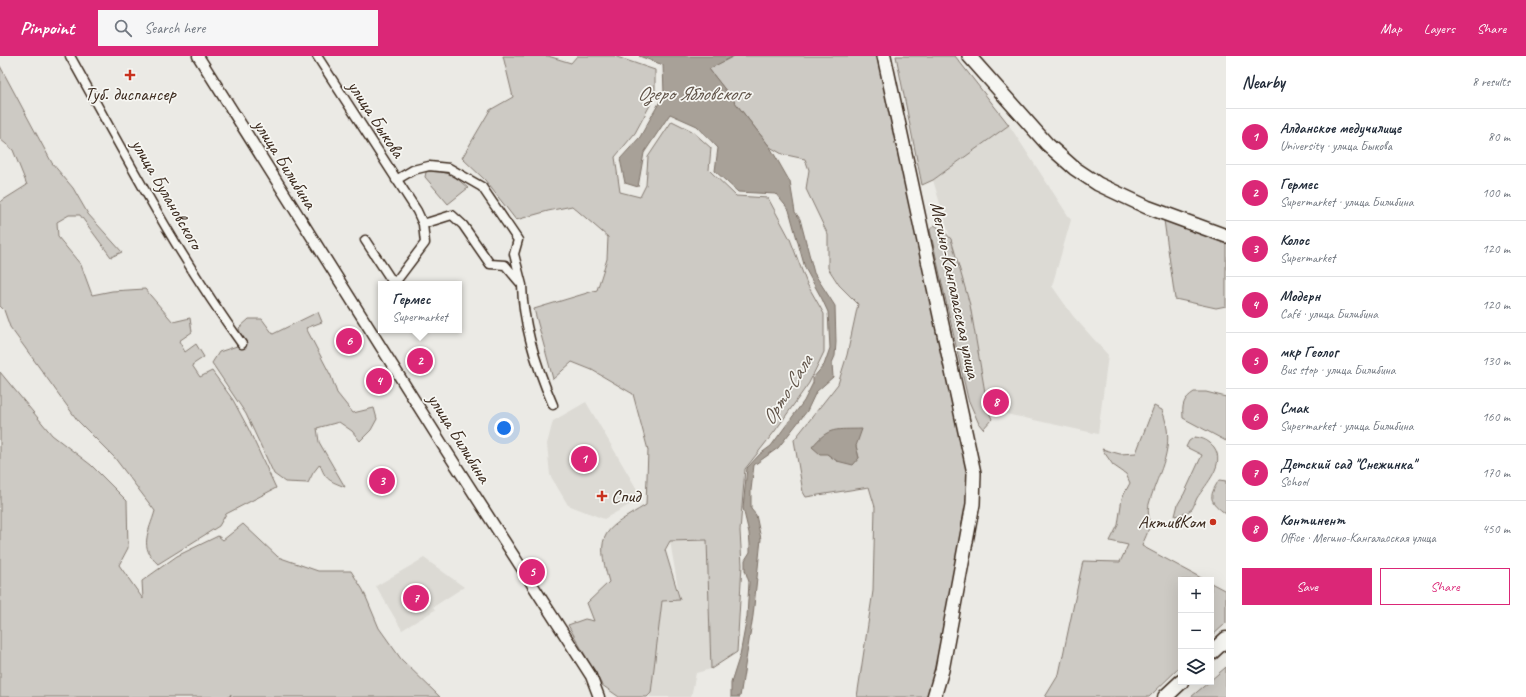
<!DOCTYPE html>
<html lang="en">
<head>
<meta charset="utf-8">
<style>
	:root { --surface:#fff; --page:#f6f6f7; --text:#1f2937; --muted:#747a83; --line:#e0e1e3; --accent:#db2777 }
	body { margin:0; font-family:Caveat,sans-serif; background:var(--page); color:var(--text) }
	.controls { position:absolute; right:12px; bottom:12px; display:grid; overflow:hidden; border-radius:0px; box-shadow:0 4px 16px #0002 }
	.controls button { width:36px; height:36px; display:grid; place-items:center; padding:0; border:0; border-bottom:1px solid var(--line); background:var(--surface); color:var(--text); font:20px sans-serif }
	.you { position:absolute; left:504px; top:372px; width:14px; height:14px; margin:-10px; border:3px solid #fff; border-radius:50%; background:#1a73e8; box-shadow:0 0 0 6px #1a73e833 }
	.badge { display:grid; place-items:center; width:26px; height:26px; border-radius:50%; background:var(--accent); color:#fff; font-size:13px; font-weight:700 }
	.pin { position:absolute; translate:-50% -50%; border:2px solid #fff; box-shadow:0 1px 4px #0006 }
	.popup { position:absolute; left:378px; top:225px; width:84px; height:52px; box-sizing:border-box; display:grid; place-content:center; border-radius:0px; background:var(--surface); filter:drop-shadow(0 1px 3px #0005); font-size:13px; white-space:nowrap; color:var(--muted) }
	.popup b { font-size:15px; color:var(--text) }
	.popup::after { content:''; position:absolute; left:50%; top:100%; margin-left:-8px; border:8px solid transparent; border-top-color:var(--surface) }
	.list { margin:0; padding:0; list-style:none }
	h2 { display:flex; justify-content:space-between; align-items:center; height:52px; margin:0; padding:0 16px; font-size:17px }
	h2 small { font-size:13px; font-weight:400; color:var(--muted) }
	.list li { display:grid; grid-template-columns:26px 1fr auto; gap:12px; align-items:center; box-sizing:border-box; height:56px; padding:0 16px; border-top:1px solid var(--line) }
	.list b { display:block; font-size:15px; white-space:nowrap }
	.list p { margin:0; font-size:13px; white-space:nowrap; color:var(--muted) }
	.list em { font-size:13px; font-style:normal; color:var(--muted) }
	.actions { display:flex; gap:8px; padding:12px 16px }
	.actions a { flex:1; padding:9px 0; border:1px solid var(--accent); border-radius:0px; text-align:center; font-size:14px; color:var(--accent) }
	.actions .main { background:var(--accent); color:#fff }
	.icon { flex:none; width:22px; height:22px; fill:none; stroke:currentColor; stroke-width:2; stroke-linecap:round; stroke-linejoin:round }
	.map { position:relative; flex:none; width:1226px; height:641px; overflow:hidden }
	header { display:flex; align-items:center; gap:24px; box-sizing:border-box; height:56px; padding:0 20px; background:var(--accent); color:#fff }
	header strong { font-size:19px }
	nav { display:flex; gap:22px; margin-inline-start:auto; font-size:14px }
	.search { width:280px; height:36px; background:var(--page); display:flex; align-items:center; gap:10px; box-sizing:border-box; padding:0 14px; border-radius:0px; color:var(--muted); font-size:15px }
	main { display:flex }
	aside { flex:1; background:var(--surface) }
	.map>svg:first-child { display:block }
</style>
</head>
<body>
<header>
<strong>Pinpoint</strong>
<div class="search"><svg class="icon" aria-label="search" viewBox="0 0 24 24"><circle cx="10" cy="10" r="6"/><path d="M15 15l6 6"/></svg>Search here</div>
<nav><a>Map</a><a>Layers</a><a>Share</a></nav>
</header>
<main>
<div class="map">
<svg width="1226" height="641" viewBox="0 0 1226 641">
	<rect width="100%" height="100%" fill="#ebeae5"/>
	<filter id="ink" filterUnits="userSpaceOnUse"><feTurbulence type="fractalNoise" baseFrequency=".025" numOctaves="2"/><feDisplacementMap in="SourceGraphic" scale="8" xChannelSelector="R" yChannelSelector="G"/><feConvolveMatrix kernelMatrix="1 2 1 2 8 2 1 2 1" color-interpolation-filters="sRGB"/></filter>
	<g filter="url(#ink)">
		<path fill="#dcdad4" d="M1009 69 1071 164 1052 230 1073 260 1108 299 1098 378 988 354 970 249 933 124Z
			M586 346 642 442 604 463 568 449 550 419 547 388 553 365Z
			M707 484 711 613 696 617 691 641H650L662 545 680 544 670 485Z
			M424 502 464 531 433 551 435 554 402 574 376 530Z"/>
		<path fill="#cdcac4" stroke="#847a71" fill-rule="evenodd" d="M503 0H548L571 7 577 0H614L655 14V40L635 77 615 101 620 136 640 141 646 129 648 101 672 65 692 75 711 92 709 114 736 140 768 142 790 183 807 228 824 258V296L809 327 775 375 745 413 740 475 742 509 737 596 711 613 707 484 670 485 665 494 680 544 662 545 651 637 647 641H619L602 629 568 569 585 563 594 565 587 547 609 526C594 476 605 474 646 449L648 394 633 338 592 314 572 306 553 323 534 253 597 234 607 203 608 181 572 150 548 155 516 164 485 124 462 102 490 54 513 41Z
			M734 0H884L974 417 934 641H857L873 535 875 451 869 431 806 441 803 436 794 384 838 328 847 299 858 248 839 229 828 212V179L806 133 809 114 805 103 782 98 770 91 708 12ZM856 390 859 402 837 405 827 398Z
			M896 0H955L1009 69 933 124 922 129Z
			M0 10 52 107 73 132 88 158 122 196 111 201 80 159H69L57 166 58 181 81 209 92 239 112 235 145 233 173 266 190 262 192 276 179 285 185 296 196 288 204 301 192 309 200 321 212 315 233 344 248 372 276 432 226 458 219 470 158 508C138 491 149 476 155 455L114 401 78 365 10 271 4 254 0 250V146L27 129 13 94 0 83Z
			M435 114 453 119 468 132 448 148 425 121 426 116Z
			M1163 157 1226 180V250L1216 252 1175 243Z
			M934 169 943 174 951 183 970 249 988 354 992 363 983 373 979 368 968 343 930 174Z
			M318 256 322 266 306 272 331 320 337 337 353 357 374 352 377 363 371 374 360 385 352 375 339 366 317 372 319 386 345 431C330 425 325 424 320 408L313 417 308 427 285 426 274 418 246 358 212 307 219 296 243 288 239 272 249 263H262L273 278Z
			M0 316 52 379 91 409 127 445 128 492 119 509 143 543 142 525 177 500 218 480 223 484 243 468 278 501 318 515H351L363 534 379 572 401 603 440 641H230L231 638 229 641H0Z
			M1194 336H1206L1226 341V385L1183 362C1182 349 1183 343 1194 336Z
			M1154 350 1162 354C1177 393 1159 412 1149 448 1147 455 1150 463 1149 469 1149 476 1144 483 1142 490L1205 524H1181V610L1149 641H1045L1059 618 1083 505 1120 506 1128 489 1110 485 1118 469 1122 442 1130 427 1126 418 1113 409 1102 393 1120 398 1136 397Z
			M1195 381C1203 382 1209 385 1214 391 1226 408 1206 428 1197 442 1195 446 1194 450 1192 453 1187 457 1181 459 1175 460L1178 448 1184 438 1202 399 1186 391 1189 385Z
			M1219 424 1226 425V458C1209 445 1208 442 1219 424Z
			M1211 527 1226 535V567L1211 581Z
			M1226 611V641H1191L1209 626H1211V624Z"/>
		<path fill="#a8a198" stroke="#7c7167" d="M639 0H734L709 13 770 91 790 126 795 156 800 163 814 217 835 250 836 286 835 300 832 307 833 321 816 336 807 355 778 392 754 409 751 434V453L756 459 761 483 753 560 740 641H731V627L740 599 747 561 749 526 745 514V504L750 496V488L749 477 743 452 747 412 760 398 771 390 804 345 813 327V322L824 309 830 292 828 256 822 243 805 212 789 154 776 138 738 136 715 115 718 92 697 70 670 58 644 97 638 131 625 127 620 103 640 81 664 38 663 9Z
			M862 373 856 390 859 402 853 409 837 405 827 398H820L812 391C829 370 836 374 862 373Z"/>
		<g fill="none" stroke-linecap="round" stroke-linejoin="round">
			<defs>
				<path id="minor" d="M70 0C124 97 176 197 242 288
					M317 0 417 155 423 168 425 187 394 228
					M396 124 413 114 429 110 449 112 482 131 518 184 514 198 522 229 505 209 490 208 463 169 452 159 423 168
					M365 184 394 228
					M522 229C523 270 537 312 553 349"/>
				<path id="tertiary" d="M198 0 442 388 591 620 599 641"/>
				<path id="primary" d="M884 0 974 417 973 448 942 614 934 641
					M969 0 1047 88 1074 112 1098 128 1147 151 1226 180"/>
				<path id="trunk" d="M1211 597 1226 583
					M1165 641 1181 626"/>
			</defs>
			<use href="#minor" stroke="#3b2a1e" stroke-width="11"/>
			<use href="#tertiary" stroke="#3b2a1e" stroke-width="13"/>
			<use href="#primary" stroke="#3b2a1e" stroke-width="16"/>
			<use href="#trunk" stroke="#3b2a1e" stroke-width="17"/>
			<use href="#minor" stroke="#f6f6f2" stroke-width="8"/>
			<use href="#tertiary" stroke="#f6f6f2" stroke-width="10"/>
			<use href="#primary" stroke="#f6f6f2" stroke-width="13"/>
			<use href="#trunk" stroke="#f6f6f2" stroke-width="14"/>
		</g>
	</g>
	<g fill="#c8321e" stroke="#f6f6f2" stroke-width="1.5">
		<path d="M128 13h4v4h4v4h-4v4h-4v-4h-4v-4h4z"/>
		<path d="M600 434h4v4h4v4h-4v4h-4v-4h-4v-4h4z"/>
		<circle cx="1213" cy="466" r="4"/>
	</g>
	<g text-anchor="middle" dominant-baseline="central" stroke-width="3.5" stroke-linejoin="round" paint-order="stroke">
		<g font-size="19" fill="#3b2a1e" stroke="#f6f6f2">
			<text x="130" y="38">Туб. диспансер</text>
			<text x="611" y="440" text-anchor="start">Спид</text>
			<text x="1205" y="466" text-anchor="end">АктивКом</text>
		</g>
		<g font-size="19" fill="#3b2a1e" stroke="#f6f6f2">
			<text transform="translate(376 63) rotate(57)">улица Быкова</text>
			<text transform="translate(285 108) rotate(58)">улица Билибина</text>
			<text transform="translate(167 138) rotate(60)">улица Булановского</text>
			<text transform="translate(955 234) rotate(78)">Мегино-Кангаласская улица</text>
			<text transform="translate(459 382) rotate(58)">улица Билибина</text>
		</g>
		<g font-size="20" font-style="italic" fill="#615449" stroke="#f6f6f2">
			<text x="693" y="37">Озеро Ябловского</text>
			<text transform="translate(787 334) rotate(-58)">Орто-Сала</text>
		</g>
	</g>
</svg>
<div class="controls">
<button>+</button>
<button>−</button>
<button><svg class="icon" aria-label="layers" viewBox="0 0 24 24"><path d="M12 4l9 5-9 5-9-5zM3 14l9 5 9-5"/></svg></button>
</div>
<div class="you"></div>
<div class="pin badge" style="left:584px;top:403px">1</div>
<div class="pin badge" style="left:420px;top:305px">2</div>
<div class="popup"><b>Гермес</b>Supermarket</div>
<div class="pin badge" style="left:382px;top:425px">3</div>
<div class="pin badge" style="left:379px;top:325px">4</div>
<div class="pin badge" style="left:532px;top:516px">5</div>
<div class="pin badge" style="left:349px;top:285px">6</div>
<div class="pin badge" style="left:416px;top:542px">7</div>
<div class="pin badge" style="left:996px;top:346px">8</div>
</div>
<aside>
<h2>Nearby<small>8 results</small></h2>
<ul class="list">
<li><span class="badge">1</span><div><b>Алданское медучилище</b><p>University · улица Быкова</p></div><em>80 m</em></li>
<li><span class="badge">2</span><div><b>Гермес</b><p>Supermarket · улица Билибина</p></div><em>100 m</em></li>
<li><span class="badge">3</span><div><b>Колос</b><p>Supermarket</p></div><em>120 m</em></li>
<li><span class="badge">4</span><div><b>Модерн</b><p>Café · улица Билибина</p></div><em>120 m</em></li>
<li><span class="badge">5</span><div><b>мкр Геолог</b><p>Bus stop · улица Билибина</p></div><em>130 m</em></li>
<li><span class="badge">6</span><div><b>Смак</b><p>Supermarket · улица Билибина</p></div><em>160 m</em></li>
<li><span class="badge">7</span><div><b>Детский сад &quot;Снежинка&quot;</b><p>School</p></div><em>170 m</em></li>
<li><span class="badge">8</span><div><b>Континент</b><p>Office · Мегино-Кангаласская улица</p></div><em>450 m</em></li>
</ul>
<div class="actions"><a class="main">Save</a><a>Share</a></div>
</aside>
</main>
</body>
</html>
